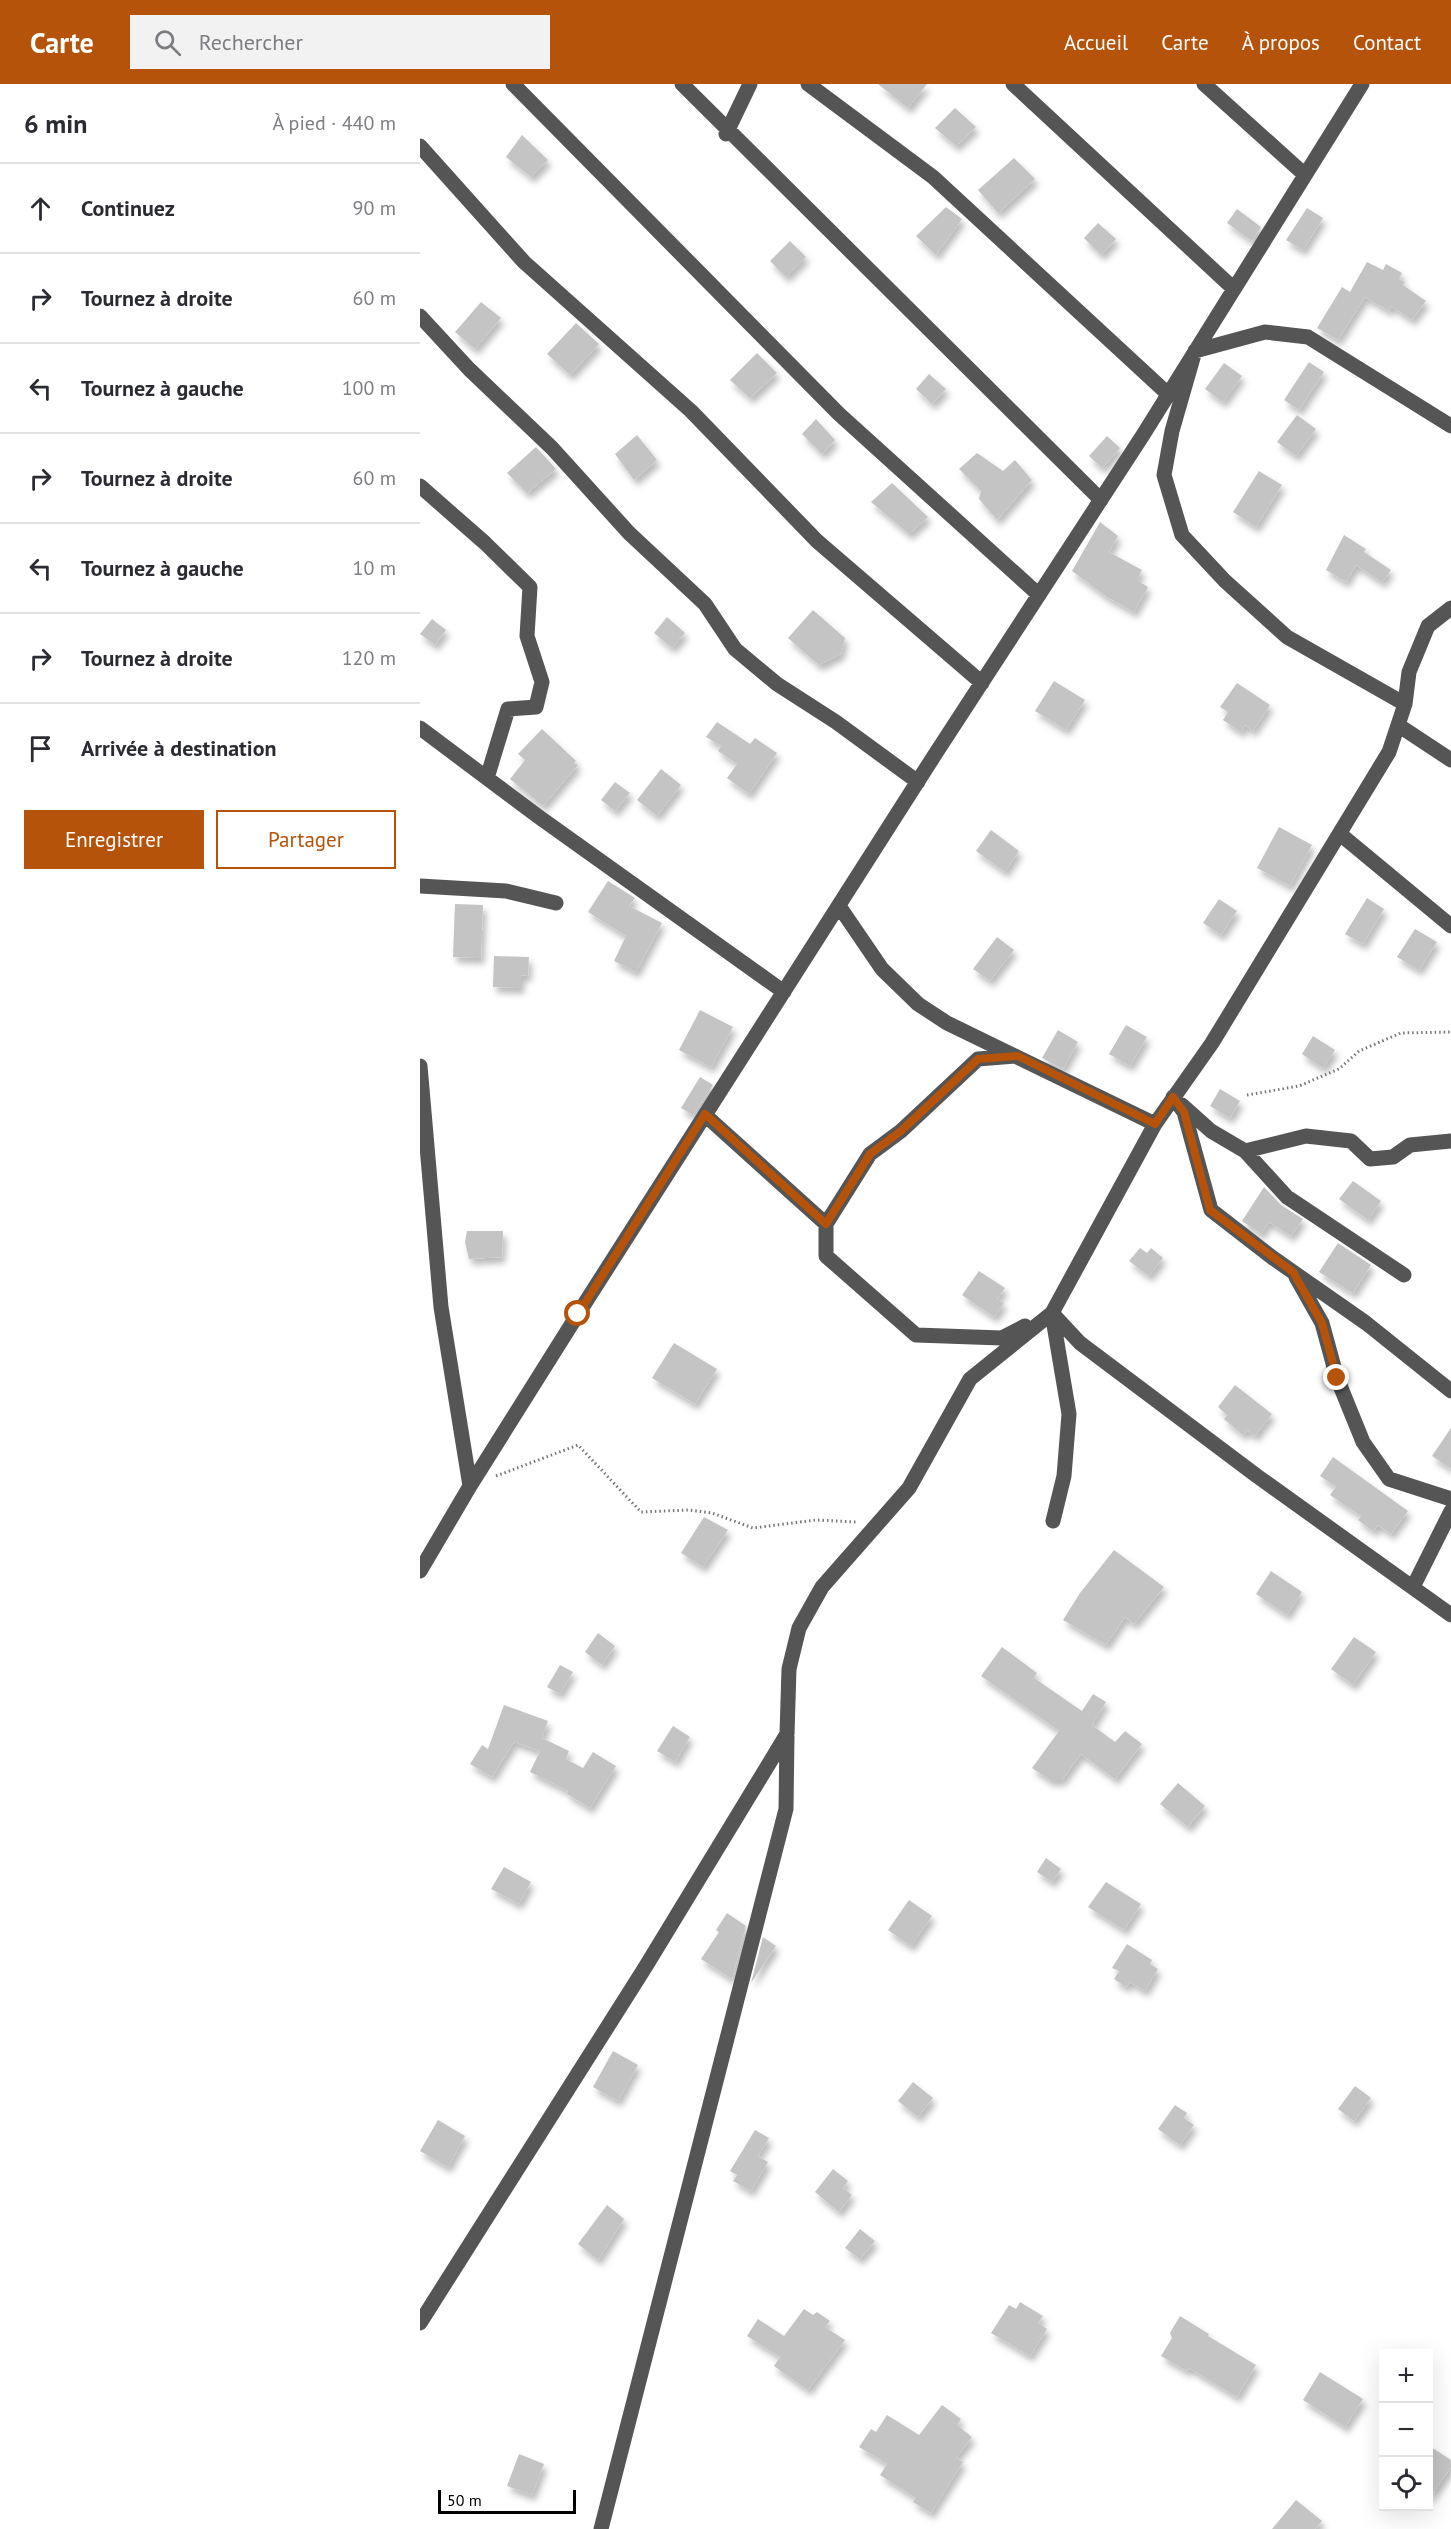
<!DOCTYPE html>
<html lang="fr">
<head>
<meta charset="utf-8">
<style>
	:root { --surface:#fff; --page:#f2f2f3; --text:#2b2b33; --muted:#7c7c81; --line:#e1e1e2; --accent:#b45309 }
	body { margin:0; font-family:"PT Sans",sans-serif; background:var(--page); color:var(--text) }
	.controls { position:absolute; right:18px; bottom:18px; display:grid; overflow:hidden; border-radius:0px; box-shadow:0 6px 24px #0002 }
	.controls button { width:54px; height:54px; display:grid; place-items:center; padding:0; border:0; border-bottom:2px solid var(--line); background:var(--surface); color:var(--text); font:30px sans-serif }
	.scale { position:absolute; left:18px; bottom:15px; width:138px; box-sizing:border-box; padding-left:6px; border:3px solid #000; border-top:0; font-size:16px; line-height:21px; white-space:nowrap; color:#000; -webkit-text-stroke:4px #fff; paint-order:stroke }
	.stop { position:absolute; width:18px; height:18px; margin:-14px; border:4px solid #b45309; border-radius:50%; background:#fff }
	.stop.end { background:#b45309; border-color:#fff; box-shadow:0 2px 6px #0008 }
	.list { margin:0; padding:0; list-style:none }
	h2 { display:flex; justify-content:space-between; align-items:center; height:78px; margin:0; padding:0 24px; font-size:26px }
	h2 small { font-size:20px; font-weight:400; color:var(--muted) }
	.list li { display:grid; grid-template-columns:39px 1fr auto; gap:18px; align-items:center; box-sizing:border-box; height:90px; padding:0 24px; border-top:2px solid var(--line) }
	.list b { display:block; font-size:22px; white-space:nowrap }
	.list em { font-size:20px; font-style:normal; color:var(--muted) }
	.actions { display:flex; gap:12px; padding:18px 24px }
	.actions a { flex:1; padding:14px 0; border:2px solid var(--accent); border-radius:0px; text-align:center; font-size:21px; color:var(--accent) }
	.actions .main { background:var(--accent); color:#fff }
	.icon { flex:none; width:33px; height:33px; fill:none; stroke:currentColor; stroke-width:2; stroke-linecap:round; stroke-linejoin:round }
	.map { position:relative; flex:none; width:1031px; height:2445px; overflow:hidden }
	header { display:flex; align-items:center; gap:36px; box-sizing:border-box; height:84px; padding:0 30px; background:var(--accent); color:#fff }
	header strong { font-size:28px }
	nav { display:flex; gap:33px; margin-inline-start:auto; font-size:21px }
	.search { width:420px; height:54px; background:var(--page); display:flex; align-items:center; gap:15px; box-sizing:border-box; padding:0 21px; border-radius:0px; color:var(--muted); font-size:22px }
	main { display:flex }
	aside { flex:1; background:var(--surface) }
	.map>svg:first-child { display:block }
</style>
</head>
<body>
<header>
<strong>Carte</strong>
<div class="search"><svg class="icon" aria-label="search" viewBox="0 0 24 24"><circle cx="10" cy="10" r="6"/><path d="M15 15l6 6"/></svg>Rechercher</div>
<nav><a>Accueil</a><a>Carte</a><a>À propos</a><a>Contact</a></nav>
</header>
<main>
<aside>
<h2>6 min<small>À pied · 440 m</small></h2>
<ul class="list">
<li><svg class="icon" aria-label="ahead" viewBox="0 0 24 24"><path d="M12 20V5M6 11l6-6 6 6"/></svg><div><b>Continuez</b></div><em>90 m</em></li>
<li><svg class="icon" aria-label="right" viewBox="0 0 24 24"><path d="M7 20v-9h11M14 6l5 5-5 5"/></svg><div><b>Tournez à droite</b></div><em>60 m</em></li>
<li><svg class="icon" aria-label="left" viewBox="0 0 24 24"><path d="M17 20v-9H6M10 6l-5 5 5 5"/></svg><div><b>Tournez à gauche</b></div><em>100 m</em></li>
<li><svg class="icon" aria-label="right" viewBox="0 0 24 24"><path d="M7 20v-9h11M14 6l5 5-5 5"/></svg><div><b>Tournez à droite</b></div><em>60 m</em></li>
<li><svg class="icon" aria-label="left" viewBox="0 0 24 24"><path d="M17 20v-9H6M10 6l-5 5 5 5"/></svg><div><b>Tournez à gauche</b></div><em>10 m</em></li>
<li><svg class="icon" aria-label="right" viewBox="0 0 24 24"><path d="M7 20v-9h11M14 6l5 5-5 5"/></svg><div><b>Tournez à droite</b></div><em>120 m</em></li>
<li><svg class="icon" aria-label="arrive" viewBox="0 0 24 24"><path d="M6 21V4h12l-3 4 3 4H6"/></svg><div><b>Arrivée à destination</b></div></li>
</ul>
<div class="actions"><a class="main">Enregistrer</a><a>Partager</a></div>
</aside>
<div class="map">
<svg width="1031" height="2445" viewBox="0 0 1031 2445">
	<defs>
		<filter id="shadow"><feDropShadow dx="3.5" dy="6" stdDeviation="3" flood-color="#0004"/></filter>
	</defs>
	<rect width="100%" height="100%" fill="#fff"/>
	<path fill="#c4c4c4" filter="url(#shadow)" d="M458 0H507L488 24Z
		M535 24 556 43 536 62 515 44Z
		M102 51 128 76 111 93 86 73Z
		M594 74 615 95 578 129 558 106Z
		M526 123 542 135 516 171 496 152Z
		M887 124 903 134 883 166 866 156Z
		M817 125 841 143 832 157 807 139Z
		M678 139 696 155 681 171 664 154Z
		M370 157 386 173 366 193 350 177Z
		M947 178 963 186 966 180 982 189 979 195 985 198 983 201 1006 217 992 236 971 222 969 227 945 213 918 256 897 244 922 203 930 208Z
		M61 218 81 234 55 265 35 248Z
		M156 239 179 260 150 291 127 270Z
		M337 269 357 289 330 314 310 296Z
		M889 278 904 288 879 326 864 316Z
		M804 279 822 292 803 318 785 305Z
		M509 290 526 305 512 320 496 305Z
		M877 331 896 345 876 372 857 358Z
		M396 335 415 356 402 370 382 350Z
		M217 351 237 376 214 396 195 370Z
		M687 352 700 364 682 384 669 372Z
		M116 363 136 385 107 409 87 389Z
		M557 369 583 387 595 376 612 396 577 436 559 415 561 407 539 385Z
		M839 387 862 401 836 443 813 428Z
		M472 399 508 433 489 450 451 418Z
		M680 438 698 452 689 468 722 486 717 496 728 503 714 528 687 513 652 487Z
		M924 451 946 465 944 468 971 486 962 498 936 481 926 498 906 486Z
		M393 526 425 554 421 570 399 581 368 554Z
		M247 533 265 549 252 564 234 549Z
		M12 535 26 546 15 561 0 550Z
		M634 597 665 616 646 646 615 627Z
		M817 599 850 621 833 647 825 641 821 648 803 636 808 628 800 623Z
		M297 638 330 660 335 654 357 669 329 710 307 694 317 680 298 667 301 662 286 653Z
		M122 645 156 677 154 679 158 681 123 722 90 695 105 676 98 670Z
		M241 685 261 701 237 732 217 716Z
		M195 698 210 709 195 727 181 716Z
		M859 743 892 761 870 802 837 784Z
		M571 746 599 767 585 788 556 767Z
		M188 797 215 814 209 822 242 839 216 888 194 877 206 852 168 828Z
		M947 814 964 825 943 860 925 850Z
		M799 815 817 827 801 851 783 839Z
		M35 820 63 821 61 874 33 873Z
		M995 845 1017 858 999 886 977 873Z
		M577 853 594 866 570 897 553 885Z
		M74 872 109 873 108 892 101 891V904L73 903Z
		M280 926 313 943 291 983 259 966Z
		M706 941 727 953 710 982 689 970Z
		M638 946 658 958 643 985 622 974Z
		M893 952 915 966 903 984 882 970Z
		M280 993 293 1001 273 1031 261 1024Z
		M800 1005 820 1017 810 1034 790 1022Z
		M933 1097 961 1117 948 1136 919 1115Z
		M844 1103 861 1121 883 1135 871 1152 849 1138 841 1150 822 1137Z
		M47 1147H83L82 1173 49 1175 45 1158Z
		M918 1159 951 1181 933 1209 899 1188Z
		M720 1164 727 1169 731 1164 743 1174 729 1192 709 1177Z
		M559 1187 585 1204 577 1215 584 1219 574 1233 542 1211Z
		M254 1259 297 1285 275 1320 232 1294Z
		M815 1301 852 1330 835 1352 827 1346 823 1351 804 1335 807 1331 798 1323Z
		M1031 1344V1385L1012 1372Z
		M913 1373 988 1427 971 1450 958 1441 953 1447 938 1436 941 1432 910 1411 916 1403 900 1392Z
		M284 1433 308 1446 283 1483 261 1469Z
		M694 1466 744 1503 714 1540 705 1533 686 1561 643 1536 660 1509Z
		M851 1487 882 1508 867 1531 836 1510Z
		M178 1549 195 1562 182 1581 165 1568Z
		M934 1553 956 1568 933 1601 911 1585Z
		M582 1563 617 1589 614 1594 662 1627 673 1610 686 1618 672 1641 695 1658 705 1647 722 1660 695 1695 661 1670 642 1696H630L612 1684 639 1647 561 1592Z
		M140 1581 153 1588 140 1610 127 1603Z
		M84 1621 128 1637 122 1654 149 1667 146 1675 163 1684 173 1668 196 1682 170 1724 147 1710 148 1707 110 1688 120 1667 94 1658 72 1693 50 1680 62 1661 68 1665Z
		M253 1642 270 1653 255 1678 237 1667Z
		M758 1699 785 1722 768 1743 740 1720Z
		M626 1774 641 1785 632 1798 617 1788Z
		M84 1783 111 1798 99 1820 71 1805Z
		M686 1798 721 1820 704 1846 668 1823Z
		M489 1816 512 1832 491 1862 468 1846Z
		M307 1829 326 1842 312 1895 281 1875 299 1848 296 1846Z
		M343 1853 356 1862 331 1899Z
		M707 1860 732 1876 730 1880 738 1885 725 1907 710 1898 706 1903 694 1895 699 1887 692 1884Z
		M193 1967 218 1981 198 2017 173 2003Z
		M493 1998 513 2014 498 2033 478 2017Z
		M935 2002 951 2014 934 2037 918 2025Z
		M755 2021 767 2029 764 2034 774 2041 760 2061 738 2045Z
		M18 2036 45 2052 28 2083 0 2067Z
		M335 2046 349 2054 338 2072 348 2078 331 2107 313 2097 317 2091 310 2087Z
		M413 2085 428 2097 423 2104 432 2111 419 2128 395 2108Z
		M187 2121 204 2135 178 2176 158 2160Z
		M440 2145 455 2157 440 2175 425 2164Z
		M600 2218 623 2232 618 2239 627 2245 610 2272 571 2249 589 2221 596 2225Z
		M384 2225 393 2231 397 2228 410 2237 405 2243 425 2256 388 2306 354 2282 360 2273 327 2252 338 2235 364 2252Z
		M760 2232 789 2250 788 2252 836 2281 817 2313 769 2284 767 2287 741 2272 752 2254 750 2249Z
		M900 2288 943 2315 925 2343 883 2316Z
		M522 2321 541 2335 537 2341 552 2353 536 2374 543 2378 511 2429 493 2418 496 2414 460 2391 467 2380 439 2363 451 2345 456 2348 467 2331 499 2351Z
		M1008 2361 1031 2376V2383L1008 2416Z
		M99 2370 124 2380 112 2411 87 2402Z
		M876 2416 902 2437 895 2445H852Z"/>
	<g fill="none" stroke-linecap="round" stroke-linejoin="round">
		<path stroke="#777" stroke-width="3" stroke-dasharray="1.5 3" stroke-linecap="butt" d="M827 1011 879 1002 919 985 939 967 981 949 1031 948
			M76 1392 158 1361 221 1428 269 1426 292 1429 333 1444 396 1436 436 1438"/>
		<path stroke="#555" stroke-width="15" d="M93 0 419 330 619 511
			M262 0 681 416
			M388 0 513 93 749 311
			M593 0 814 205
			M784 0 885 91
			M306 50 330 0
			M0 62 104 178 271 327 397 457 562 599
			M0 232 49 285 132 364 209 449 285 520 315 565 357 600 416 638 498 698
			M0 402 65 459 110 503 107 552 122 598 116 623 88 625 67 694
			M985 620 867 553 805 497 762 451 744 391 752 347 775 267 845 248 888 253 1031 342
			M978 641 1031 676
			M0 644 119 733 364 908
			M920 750 1031 842
			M0 802 86 807 136 819
			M419 822 462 885 498 920 527 939 735 1040
			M0 982 21 1223 50 1402
			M753 1013 764 1028 791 1126 853 1174 946 1239 1031 1307
			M762 1021 791 1047 825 1067 886 1052 931 1057 950 1075 973 1073 990 1061 1031 1057
			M285 1031 406 1140V1172L496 1251 582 1254 605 1242
			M825 1067 867 1113 984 1191
			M406 1140 450 1070 481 1047 558 975 595 972
			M876 1193 902 1239 917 1294 943 1358 969 1395 1031 1415
			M632 1229 660 1259 837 1392 1031 1531
			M632 1229 649 1330 644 1392 633 1437
			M0 1487 50 1402 158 1230 514 672 723 351 942 0
			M993 1503 1031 1427
			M0 2239 226 1882 367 1650 369 1585 379 1544 402 1503 489 1404 550 1295 632 1229 735 1040 792 959 969 668 985 620 989 588 1008 542 1031 524
			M181 2445 366 1725 367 1652"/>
	</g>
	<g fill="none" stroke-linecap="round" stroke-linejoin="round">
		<path stroke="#b45309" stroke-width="8" d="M158 1230 285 1030 406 1140 450 1070 481 1047 558 975 598 972 735 1040 753 1013 764 1028 790 1126 873 1188 902 1239 917 1294"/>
	</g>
</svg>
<div class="controls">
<button>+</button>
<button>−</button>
<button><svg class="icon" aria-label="locate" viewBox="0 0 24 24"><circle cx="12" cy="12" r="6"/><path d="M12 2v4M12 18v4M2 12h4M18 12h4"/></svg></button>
</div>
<div class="scale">50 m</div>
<div class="stop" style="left:158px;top:1230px"></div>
<div class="stop end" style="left:917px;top:1294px"></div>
</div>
</main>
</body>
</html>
